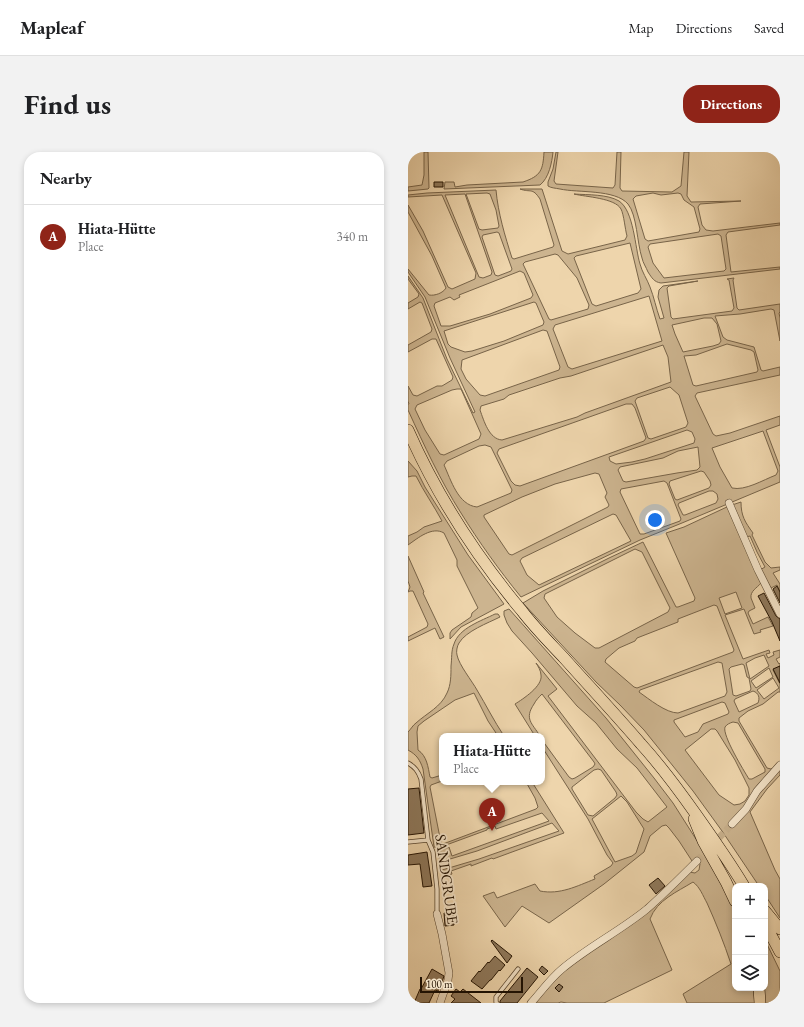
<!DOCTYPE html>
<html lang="en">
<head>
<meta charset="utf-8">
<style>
	:root { --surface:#fff; --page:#f2f2f2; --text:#202124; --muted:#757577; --line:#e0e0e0; --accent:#8f2418 }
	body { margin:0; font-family:"EB Garamond",serif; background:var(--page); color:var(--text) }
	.controls { position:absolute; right:12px; bottom:12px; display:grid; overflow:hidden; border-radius:8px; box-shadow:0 2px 6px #0003 }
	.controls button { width:36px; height:36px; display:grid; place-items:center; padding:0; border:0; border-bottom:1px solid var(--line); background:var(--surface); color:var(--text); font:20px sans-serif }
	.scale { position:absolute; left:12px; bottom:10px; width:103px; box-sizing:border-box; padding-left:4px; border:2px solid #251403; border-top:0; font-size:11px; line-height:14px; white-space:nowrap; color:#251403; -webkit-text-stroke:3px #f4e4c9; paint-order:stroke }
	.you { position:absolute; left:247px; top:368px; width:14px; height:14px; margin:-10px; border:3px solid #fff; border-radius:50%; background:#1a73e8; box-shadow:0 0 0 6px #1a73e833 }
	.badge { display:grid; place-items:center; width:26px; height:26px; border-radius:50%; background:var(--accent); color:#fff; font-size:13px; font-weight:700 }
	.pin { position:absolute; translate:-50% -33px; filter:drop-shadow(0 1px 2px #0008) }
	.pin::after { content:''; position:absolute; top:21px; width:14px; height:12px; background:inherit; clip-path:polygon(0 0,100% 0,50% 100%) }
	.popup { position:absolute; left:31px; top:581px; width:106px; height:52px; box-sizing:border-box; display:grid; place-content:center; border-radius:8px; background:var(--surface); filter:drop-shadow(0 1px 3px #0005); font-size:13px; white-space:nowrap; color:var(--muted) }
	.popup b { font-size:15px; color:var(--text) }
	.popup::after { content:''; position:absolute; left:50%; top:100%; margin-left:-8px; border:8px solid transparent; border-top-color:var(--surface) }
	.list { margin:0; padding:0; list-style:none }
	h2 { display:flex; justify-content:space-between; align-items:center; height:52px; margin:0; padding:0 16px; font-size:17px }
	h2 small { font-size:13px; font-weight:400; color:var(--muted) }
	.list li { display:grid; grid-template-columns:26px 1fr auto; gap:12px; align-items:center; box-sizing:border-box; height:64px; padding:0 16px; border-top:1px solid var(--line) }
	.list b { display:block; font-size:15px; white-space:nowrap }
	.list p { margin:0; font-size:13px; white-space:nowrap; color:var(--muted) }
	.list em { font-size:13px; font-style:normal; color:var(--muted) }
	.icon { flex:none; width:22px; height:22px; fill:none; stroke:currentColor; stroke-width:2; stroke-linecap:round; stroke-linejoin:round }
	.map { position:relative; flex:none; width:372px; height:851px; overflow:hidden; border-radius:16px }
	header { display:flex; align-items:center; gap:24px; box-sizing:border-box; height:56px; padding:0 20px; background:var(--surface); border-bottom:1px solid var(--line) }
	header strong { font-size:19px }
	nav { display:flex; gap:22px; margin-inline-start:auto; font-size:14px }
	.intro { display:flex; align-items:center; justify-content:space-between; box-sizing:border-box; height:96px; padding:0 24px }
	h1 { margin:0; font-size:28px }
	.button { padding:10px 18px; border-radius:16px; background:var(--accent); color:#fff; font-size:14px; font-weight:700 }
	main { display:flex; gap:24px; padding:0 24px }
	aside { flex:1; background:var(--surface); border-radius:16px; box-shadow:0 2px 6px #0003 }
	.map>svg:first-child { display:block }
</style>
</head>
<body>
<header>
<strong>Mapleaf</strong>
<nav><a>Map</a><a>Directions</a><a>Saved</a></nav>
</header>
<div class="intro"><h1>Find us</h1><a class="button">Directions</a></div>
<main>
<aside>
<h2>Nearby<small></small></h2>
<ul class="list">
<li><span class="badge">A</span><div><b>Hiata-Hütte</b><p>Place</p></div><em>340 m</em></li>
</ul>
</aside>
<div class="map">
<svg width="372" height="851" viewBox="0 0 372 851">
	<rect width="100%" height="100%" fill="#eed5ac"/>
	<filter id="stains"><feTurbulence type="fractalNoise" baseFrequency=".005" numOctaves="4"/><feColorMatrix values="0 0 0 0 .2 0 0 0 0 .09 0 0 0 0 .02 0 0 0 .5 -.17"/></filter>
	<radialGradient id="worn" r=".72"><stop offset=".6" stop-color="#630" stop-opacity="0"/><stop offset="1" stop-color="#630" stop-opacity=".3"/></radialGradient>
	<path fill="#ccb48f" stroke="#786449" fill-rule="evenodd" d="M16 0H20L21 36 20 37 0 39V35L14 33 16 23Z
		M136 0H145C144 10 141 26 132 33L36 37 37 30H46L47 35 59 33 115 30C133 24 135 18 136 0Z
		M148 0H150L146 29 148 32 205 36 207 33 209 0H213L212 36 214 39 264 40 273 34 276 0H281L279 44 283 50 333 49 292 52 290 55 294 73 298 78 305 79 372 71V73L320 80 318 83 323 120 372 115V117L253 131C246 130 244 126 240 120 238 115 235 111 234 106 229 91 229 63 220 52 207 37 170 41 152 37 147 36 143 36 140 34V30L145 17ZM245 41 253 43 270 41 273 42 276 48 286 55 292 77 291 80 240 89 237 87 225 47 228 44ZM310 82 313 84 318 117 316 119 256 126 245 111 240 95 242 92Z
		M112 37H134L154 99 160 102 217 88 219 84C217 77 216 63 213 57 207 46 178 45 166 42 180 43 199 42 211 49 226 59 227 96 232 112 234 120 239 127 242 135 246 145 248 156 252 167L256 166 250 145 251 138 255 134 290 129 261 134 259 136 263 165 265 167 324 159 326 156 321 128 319 127 326 126 325 128 329 156 331 158 372 152V160L371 161 372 166V189L366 158 363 157 332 162 307 164 315 185 319 188 346 195 353 218 355 219 372 215V223L289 241 287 244 305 282 308 284 322 281 372 264V273L358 278 372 315V330L274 371 232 388 113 445C91 418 71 390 53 361 32 328 16 293 0 258V252H1L0 249V234L5 243 9 244 29 234H34L44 228 45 225 28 187H24L0 200V193L23 180 24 177 14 151 12 150 0 157V151L10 145 11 142 0 127V124L15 146 39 207 65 261 67 260 42 206 17 145 0 120V117L21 143C27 144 35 141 38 136L24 104 0 60V53L15 79 40 135 44 137 67 127 68 121 34 43 0 45V43L19 41 88 38C90 61 97 84 104 106L106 107 145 95 146 93 132 47C124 35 123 41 112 37ZM79 41 82 42 88 58 91 74 90 76 74 78 71 77 58 42ZM57 42 84 120 83 123 75 126 71 125 37 43ZM89 80 91 81 104 117 103 119 90 124 87 123 74 85 75 83ZM222 91 233 137 230 141 188 154 184 152 166 106 168 104ZM147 102 150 103 169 126 181 153 180 157 143 168 141 167 115 112 117 110ZM112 119 116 121 125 143 123 146 82 162 42 174H33L26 154 27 151 42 145 46 148 52 145 51 143ZM241 144 254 189 164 217 160 215 145 177 147 173ZM126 150 128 151 136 170 135 173 96 189 64 199 57 200 43 195 40 192 36 179ZM296 166H304L309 172 313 189 311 192 305 194 275 200 267 182 264 173ZM135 178 139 179 152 215 151 218 77 244 72 243 58 227 53 217 54 208ZM319 192 343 198 346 200 350 218 349 220 288 234 285 233 276 204 288 203ZM255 193 260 205 263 230 177 261 169 265 94 288C81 287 76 269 72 258L73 254 96 247 101 243 152 226 163 224ZM262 235 271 243 280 271 278 275 243 287 240 286 227 249 229 246ZM49 237H53L73 282 71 287 36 303 32 302 17 278 7 257 9 253 44 238ZM218 252H224L227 256 238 286 236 289 112 334 107 333 103 329 89 301 91 297ZM279 278 284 280 287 287 286 291 237 307 224 310 208 312 202 309 201 305ZM355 279 370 319 368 323C355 328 337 339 324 336L312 315 304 296ZM77 293 83 295 104 338 103 341 69 355C50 353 43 328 36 313L39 309 71 294ZM290 295 292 315 289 318 269 321 218 330 215 329 210 318 212 315 255 306 270 299ZM293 319 296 320 302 329 303 333 301 336 269 348 267 347 261 332 262 329ZM187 321 191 322 199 341 197 345 201 353 200 355 104 403 101 402 76 365V363L114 345 147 332ZM256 329 259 331 273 367 272 369 236 382H232L212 340 213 337ZM301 339H305L309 342 310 347 308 351 277 363H275L270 353 271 351ZM205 362 208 363 223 389 131 433 119 423 112 409 114 406Z
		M0 309 9 319 17 335 60 403 96 452 53 475 42 487V481L44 478 63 465 64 461 70 456 49 414V408L36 381C24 374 10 386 0 393V384L9 380 16 375 34 369C26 354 16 340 8 324H4L0 325Z
		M333 350C333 364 337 370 345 381L344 383 357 410 363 416 372 415V418L365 421 372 432V440L369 433 363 436 352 418 357 415 349 400 342 384 338 385 324 353Z
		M321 354 353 431C349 436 342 439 343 446 344 449 346 453 347 456L341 459 340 461 345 472 360 465 365 474 352 478 353 480 346 482 336 457 317 463 335 507 361 498 362 501 358 502 360 506 366 503 365 500 372 498V505L368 507 371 512 372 511V514L365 518 372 532V540H370L355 552 340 559 331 566V569L359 616 363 617 366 616 372 609V611L351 640 372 616V623L359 637 342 660 367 718 372 727V766L357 743V734H351L314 679 285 639 265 614 236 578 212 553 188 530 115 451 135 439 201 406 235 390 268 455H270L286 449 287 446 258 381 276 375ZM227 397 234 400 262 456 260 460 191 496H187L167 481 149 465 136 446 137 442ZM328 440 334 456 317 462 311 446ZM306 453 309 454 326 498 325 500 229 536 226 535 197 510 198 507 211 496 227 489 229 486 270 470V467ZM356 503 361 514 342 527 338 511 347 506ZM310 510 314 511 319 540 317 544 270 561C258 561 241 547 231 540L232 538ZM334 512 336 513 339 525 341 526 343 537 342 539 328 544 325 543 321 517 323 515ZM361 516 365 525 348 536 343 529ZM365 526 371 536 356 547 349 538ZM345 539C351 541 352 546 350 551L331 560 326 549 327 547ZM314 550 317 551 321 560 320 562 295 572 290 580 277 585 266 570V568ZM325 570 330 571 357 617V620L344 627H341C336 619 314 583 317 575 319 572 322 571 325 570ZM303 577H307L309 579 327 608 341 636V643L337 649 332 652 326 653 311 643 277 598Z
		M0 404 16 440 15 441 36 485 32 487 27 476 0 489V485L19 475 20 472 5 439H2L0 440 2 435 0 429Z
		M101 457 198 566 246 626 265 651 293 695 323 750 327 759V836H347L349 851H279L275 842 323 812C316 791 308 771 299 751 295 744 292 735 285 730 269 740 249 748 242 767L264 818 196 851H159L153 850 150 851H127L155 819 281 720 287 721 291 718 292 712 288 705 284 709 271 689 261 676 258 673 254 674 242 684 236 700 196 732 141 771 114 754 97 775 75 744 86 740 89 746 127 732 132 739C152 743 169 734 187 727L186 724 203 714 205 711 199 703 180 667 134 595V588L161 625 164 627 167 626 185 615 187 612 186 610 134 542C131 545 128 548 126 552 116 567 124 571 132 584H127L107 552C115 547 135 534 133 523 133 519 130 514 128 511L149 537 140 544 228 660 235 667 240 670 259 655 229 616 209 597 188 571 169 554 124 501 104 479 99 471 96 463V459ZM190 617 193 618 208 640 209 643 207 646 185 664 180 663 164 637V635L186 618ZM213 644 219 650 236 677 228 701 224 704 207 710 184 667Z
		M87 462H90L92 465C80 471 58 479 51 491 49 494 48 500 49 503 51 513 64 529 69 538 78 553 86 569 96 584H90L80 569 66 541 47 548 16 569 10 574 9 580 10 598C19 604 20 615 22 625L24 626 34 623V629L23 633 22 635 33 691 35 692 128 657 130 655 127 646 118 630H124L156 681 85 707 84 706 63 714V712L43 719 44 722 35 725 34 718 71 707 151 679 144 671 69 699 32 710 30 699 41 695 44 704 141 669 134 661 88 677 87 674 79 677V678L30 696 26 695 15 617C12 608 9 603 0 598V580C3 577 5 573 8 571 19 561 33 555 39 541 43 533 43 523 43 514 44 506 43 499 46 492 51 476 73 469 87 462Z
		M357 788 372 819V851H356L354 836H357Z"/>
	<path fill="#8e785b" stroke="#251403" d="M26 30H35V35H26Z
		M369 434 372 440V451L365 437Z
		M356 441 368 464 372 467V489L364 470 350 444Z
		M372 514V531L365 517Z
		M11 636 16 681 0 683V637Z
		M19 700 24 734 15 735 12 712 0 713V703Z
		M250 726 257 734 248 742 241 733Z
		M45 760 46 773 37 774 36 761Z
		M84 788 104 804 99 811 83 789Z
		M87 804 97 813 92 819 91 818 83 828H82L74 837 63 829 71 819 72 820 80 810 81 811Z
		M134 814 140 819 136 823 131 818Z
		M119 816 130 825 109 851H92V849Z
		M24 817 36 824 33 833 30 839 27 838 21 851H6L12 837H13Z
		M151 832 155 835 151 840 147 836Z
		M48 837 52 840 55 837 73 851H43L47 847 43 844Z"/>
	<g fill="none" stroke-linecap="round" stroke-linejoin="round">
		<path stroke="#c6ae8a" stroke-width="7" stroke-dasharray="7 3.5" stroke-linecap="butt" d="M289 709 324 672"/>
		<defs>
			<path id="service" d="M0 611C7 615 10 619 13 627L20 688 25 700 29 737V762
				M0 690 20 688
				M89 851 88 850V845L110 817"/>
			<path id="minor" d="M321 351 350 418 372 462
				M324 672 338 657 349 639 372 613
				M29 762 34 782 41 821 40 828 32 851
				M123 851C133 840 142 827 154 817 180 795 212 779 239 757 256 742 273 725 289 709"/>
			<path id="primary" d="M0 278C29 344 68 404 114 459 127 476 142 491 156 506 182 535 208 563 233 592 253 614 270 637 287 661 304 685 321 709 336 734
				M286 667 295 689 318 730 327 749
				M357 759 372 777
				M357 772 372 800
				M351 836 352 851"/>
		</defs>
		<use href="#service" stroke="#57442d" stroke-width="5"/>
		<use href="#minor" stroke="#57442d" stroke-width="8"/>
		<use href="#primary" stroke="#251403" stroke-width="12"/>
		<use href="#service" stroke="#f4e4c9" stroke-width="3.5"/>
		<use href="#minor" stroke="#f4e4c9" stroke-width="7"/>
		<use href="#primary" stroke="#eed5ac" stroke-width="11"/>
	</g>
	<g text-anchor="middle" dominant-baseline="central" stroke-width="3.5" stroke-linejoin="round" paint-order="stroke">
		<g font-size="15" fill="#251403" stroke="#f4e4c9">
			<text transform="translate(39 727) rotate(82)">SANDGRUBE</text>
		</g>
	</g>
	<rect width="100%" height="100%" filter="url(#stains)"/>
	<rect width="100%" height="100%" fill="url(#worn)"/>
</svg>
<div class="controls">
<button>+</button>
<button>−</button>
<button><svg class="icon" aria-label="layers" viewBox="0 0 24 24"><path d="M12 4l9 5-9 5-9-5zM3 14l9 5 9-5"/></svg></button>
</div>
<div class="scale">100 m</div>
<div class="you"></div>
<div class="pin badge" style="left:84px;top:679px">A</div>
<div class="popup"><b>Hiata-Hütte</b>Place</div>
</div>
</main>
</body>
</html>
